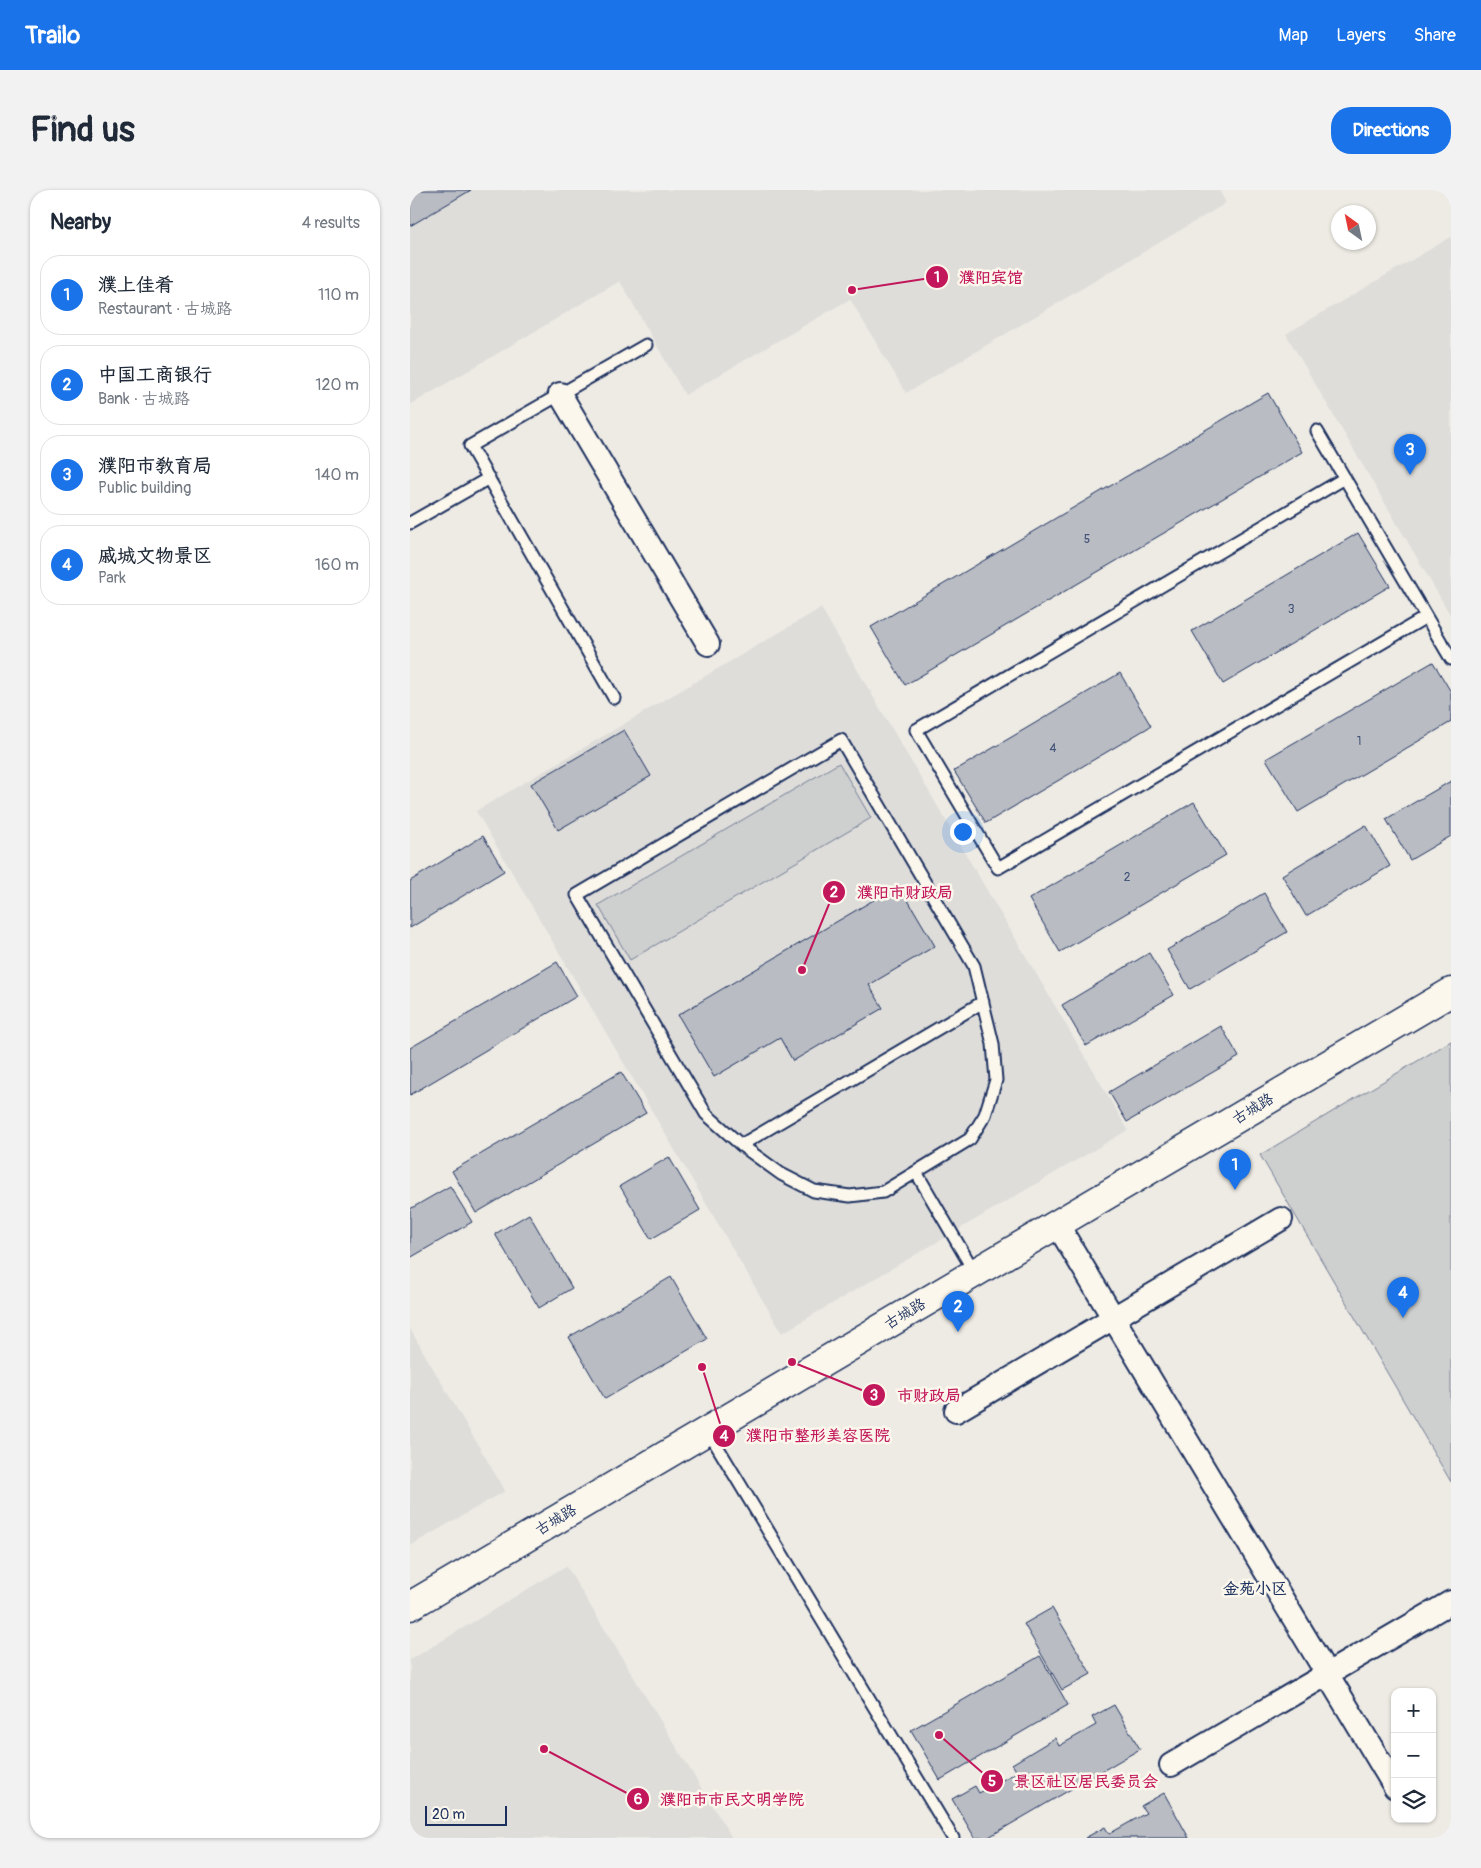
<!DOCTYPE html>
<html lang="en">
<head>
<meta charset="utf-8">
<style>
	:root { --surface:#fff; --page:#f2f2f3; --text:#1f2937; --muted:#747a83; --line:#e0e1e3; --accent:#1a73e8 }
	body { margin:0; font-family:Pangolin,"LXGW WenKai TC",sans-serif; background:var(--page); color:var(--text) }
	.controls { position:absolute; right:15px; bottom:15px; display:grid; overflow:hidden; border-radius:10px; box-shadow:0 1px 4px #0004 }
	.controls button { width:45px; height:45px; display:grid; place-items:center; padding:0; border:0; border-bottom:1px solid var(--line); background:var(--surface); color:var(--text); font:25px sans-serif }
	.compass { position:absolute; left:921px; top:15px; width:45px; height:45px; border-radius:50%; background:var(--surface); box-shadow:0 1px 4px #0004; rotate:327deg }
	.scale { position:absolute; left:15px; bottom:12px; width:82px; box-sizing:border-box; padding-left:5px; border:2px solid #1b2f5e; border-top:0; font-size:14px; line-height:18px; white-space:nowrap; color:#1b2f5e; -webkit-text-stroke:4px #fbf7ec; paint-order:stroke }
	.you { position:absolute; left:552px; top:641px; width:18px; height:18px; margin:-12px; border:4px solid #fff; border-radius:50%; background:#1a73e8; box-shadow:0 0 0 8px #1a73e833 }
	.badge { display:grid; place-items:center; width:32px; height:32px; border-radius:50%; background:var(--accent); color:#fff; font-size:16px; font-weight:700 }
	.pin { position:absolute; translate:-50% -41px; filter:drop-shadow(0 1px 2px #0008) }
	.pin::after { content:''; position:absolute; top:26px; width:18px; height:15px; background:inherit; clip-path:polygon(0 0,100% 0,50% 100%) }
	.list { margin:0; padding:0; list-style:none }
	h2 { display:flex; justify-content:space-between; align-items:center; height:65px; margin:0; padding:0 20px; font-size:21px }
	h2 small { font-size:16px; font-weight:400; color:var(--muted) }
	.list li { display:grid; grid-template-columns:32px 1fr auto; gap:15px; align-items:center; box-sizing:border-box; height:80px; margin:0 10px 10px; padding:0 10px; border:1px solid var(--line); border-radius:20px }
	.list b { display:block; font-size:19px; white-space:nowrap }
	.list p { margin:0; font-size:16px; white-space:nowrap; color:var(--muted) }
	.list em { font-size:16px; font-style:normal; color:var(--muted) }
	.icon { flex:none; width:28px; height:28px; fill:none; stroke:currentColor; stroke-width:2; stroke-linecap:round; stroke-linejoin:round }
	.map { position:relative; flex:none; width:1041px; height:1648px; overflow:hidden; border-radius:20px }
	header { display:flex; align-items:center; gap:30px; box-sizing:border-box; height:70px; padding:0 25px; background:var(--accent); color:#fff }
	header strong { font-size:24px }
	nav { display:flex; gap:28px; margin-inline-start:auto; font-size:18px }
	.intro { display:flex; align-items:center; justify-content:space-between; box-sizing:border-box; height:120px; padding:0 30px }
	h1 { margin:0; font-size:35px }
	.button { padding:12px 22px; border-radius:20px; background:var(--accent); color:#fff; font-size:18px; font-weight:700 }
	main { display:flex; gap:30px; padding:0 30px }
	aside { flex:1; background:var(--surface); border-radius:20px; box-shadow:0 1px 4px #0004 }
	.map>svg:first-child { display:block }
</style>
</head>
<body>
<header>
<strong>Trailo</strong>
<nav><a>Map</a><a>Layers</a><a>Share</a></nav>
</header>
<div class="intro"><h1>Find us</h1><a class="button">Directions</a></div>
<main>
<aside>
<h2>Nearby<small>4 results</small></h2>
<ul class="list">
<li><span class="badge">1</span><div><b>濮上佳肴</b><p>Restaurant · 古城路</p></div><em>110 m</em></li>
<li><span class="badge">2</span><div><b>中国工商银行</b><p>Bank · 古城路</p></div><em>120 m</em></li>
<li><span class="badge">3</span><div><b>濮阳市教育局</b><p>Public building</p></div><em>140 m</em></li>
<li><span class="badge">4</span><div><b>戚城文物景区</b><p>Park</p></div><em>160 m</em></li>
</ul>
</aside>
<div class="map">
<svg width="1041" height="1648" viewBox="0 0 1041 1648">
	<rect width="100%" height="100%" fill="#eeebe4"/>
	<filter id="ink" filterUnits="userSpaceOnUse"><feTurbulence type="fractalNoise" baseFrequency=".02" numOctaves="2"/><feDisplacementMap in="SourceGraphic" scale="10" xChannelSelector="R" yChannelSelector="G"/><feConvolveMatrix kernelMatrix="1 2 1 2 8 2 1 2 1" color-interpolation-filters="sRGB"/></filter>
	<g filter="url(#ink)">
		<path fill="#deddda" d="M0 0H809L816 13 496 203 440 109 275 205 210 91 0 215Z
			M1041 47V426L876 144Z
			M411 418 718 940 372 1143 66 621Z
			M0 1139 95 1301 0 1356Z
			M156 1376 322 1648H0V1470Z"/>
		<path fill="#cecfcf" stroke="#747f96" d="M429 573 461 628 220 770 188 715Z
			M1041 851V1292L850 965Z"/>
		<path fill="#b9bcc3" stroke="#1b2f5e" d="M0 0H61L0 36Z
			M858 203 892 262 495 495 461 437Z
			M948 343 980 396 813 494 782 441Z
			M1023 472 1041 502V532L888 622 856 569Z
			M710 483 741 536 576 633 544 581Z
			M214 540 241 586 148 640 121 594Z
			M1041 591V646L1000 670 976 629Z
			M784 612 816 665 650 762 619 709Z
			M956 635 980 676 896 726 872 685Z
			M73 646 94 681 0 738V691Z
			M489 695 525 756 459 795 473 818 383 871 370 848 304 887 268 825Z
			M854 703 877 742 780 799 757 760Z
			M739 763 764 805 676 856 652 815Z
			M147 772 167 806 0 905V858Z
			M811 836 829 867 717 932 699 902Z
			M211 882 236 923 66 1023 42 981Z
			M259 967 290 1020 241 1049 210 996Z
			M40 996 62 1032 0 1068V1019Z
			M119 1024 162 1098 129 1118 85 1044Z
			M261 1087 297 1149 195 1209 159 1147Z
			M642 1418 681 1484 652 1500 614 1434Z
			M630 1466 658 1515 530 1590 501 1540Z
			M704 1515 730 1559 577 1648H565L542 1609 565 1596 569 1603 607 1582 602 1574 645 1548 649 1556 686 1535 682 1527Z
			M754 1603 779 1648H675L695 1637 699 1644 736 1623 731 1616Z"/>
		<g fill="none" stroke-linecap="round" stroke-linejoin="round">
			<defs>
				<path id="lane" d="M907 241 1041 469
					M935 288 506 540 588 678 1016 427
					M0 333 79 288
					M204 508 60 256 236 155
					M431 550 564 776 583 854 586 890 575 925 560 949 473 1002 440 1006 404 1001 371 984 331 955 296 924 167 705Z
					M331 955 573 812
					M506 982 565 1083
					M298 1241 543 1648"/>
				<path id="street" d="M150 204 298 454
					M647 1034 985 1597
					M546 1221 871 1029
					M761 1575 1041 1412"/>
				<path id="secondary" d="M0 1416 1041 802"/>
			</defs>
			<use href="#lane" stroke="#1b2f5e" stroke-width="15"/>
			<use href="#street" stroke="#1b2f5e" stroke-width="26"/>
			<use href="#secondary" stroke="#1b2f5e" stroke-width="31"/>
			<use href="#lane" stroke="#fbf7ec" stroke-width="11"/>
			<use href="#street" stroke="#fbf7ec" stroke-width="22"/>
			<use href="#secondary" stroke="#fbf7ec" stroke-width="28"/>
		</g>
	</g>
	<g text-anchor="middle" dominant-baseline="central" stroke-width="5" stroke-linejoin="round" paint-order="stroke">
		<g font-size="12" fill="#425277">
			<text x="677" y="349">5</text>
			<text x="881" y="419">3</text>
			<text x="949" y="551">1</text>
			<text x="643" y="558">4</text>
			<text x="717" y="687">2</text>
		</g>
		<g font-size="15" fill="#1b2f5e" stroke="#fbf7ec">
			<text transform="translate(843 919) rotate(-31)">古城路</text>
			<text transform="translate(495 1124) rotate(-31)">古城路</text>
			<text transform="translate(146 1330) rotate(-31)">古城路</text>
		</g>
		<g font-size="16" font-weight="bold" fill="#1b2f5e" stroke="#fbf7ec">
			<text x="845" y="1399">金苑小区</text>
		</g>
	</g>
	<path fill="none" stroke="#c2185b" stroke-width="2" d="M442 100L527 87M392 780L424 702M382 1172L464 1205M292 1177L314 1246M529 1545L582 1591M134 1559L228 1609"/>
	<g fill="#c2185b" stroke="#fbf7ec" stroke-width="2">
		<circle cx="442" cy="100" r="5"/>
		<circle cx="392" cy="780" r="5"/>
		<circle cx="382" cy="1172" r="5"/>
		<circle cx="292" cy="1177" r="5"/>
		<circle cx="529" cy="1545" r="5"/>
		<circle cx="134" cy="1559" r="5"/>
		<circle cx="527" cy="87" r="12"/>
		<circle cx="424" cy="702" r="12"/>
		<circle cx="464" cy="1205" r="12"/>
		<circle cx="314" cy="1246" r="12"/>
		<circle cx="582" cy="1591" r="12"/>
		<circle cx="228" cy="1609" r="12"/>
	</g>
	<g font-size="15" text-anchor="middle" font-weight="bold" fill="#fff">
		<text x="527" y="92">1</text>
		<text x="424" y="707">2</text>
		<text x="464" y="1210">3</text>
		<text x="314" y="1251">4</text>
		<text x="582" y="1596">5</text>
		<text x="228" y="1614">6</text>
	</g>
	<g font-size="16" text-anchor="middle" font-weight="bold" fill="#c2185b" stroke="#fbf7ec" stroke-width="5" stroke-linejoin="round" paint-order="stroke">
		<text x="581" y="93">濮阳宾馆</text>
		<text x="495" y="708">濮阳市财政局</text>
		<text x="519" y="1211">市财政局</text>
		<text x="408" y="1251">濮阳市整形美容医院</text>
		<text x="676" y="1597">景区社区居民委员会</text>
		<text x="322" y="1615">濮阳市市民文明学院</text>
	</g>
</svg>
<div class="controls">
<button>+</button>
<button>−</button>
<button><svg class="icon" aria-label="layers" viewBox="0 0 24 24"><path d="M12 4l9 5-9 5-9-5zM3 14l9 5 9-5"/></svg></button>
</div>
<svg class="compass" viewBox="-18 -18 36 36"><path d="M0-13l5 13h-10z" fill="#e53935"/><path d="M0 13l5-13h-10z" fill="#747a83"/></svg>
<div class="scale">20 m</div>
<div class="you"></div>
<div class="pin badge" style="left:825px;top:1000px">1</div>
<div class="pin badge" style="left:548px;top:1142px">2</div>
<div class="pin badge" style="left:1000px;top:285px">3</div>
<div class="pin badge" style="left:993px;top:1128px">4</div>
</div>
</main>
</body>
</html>
